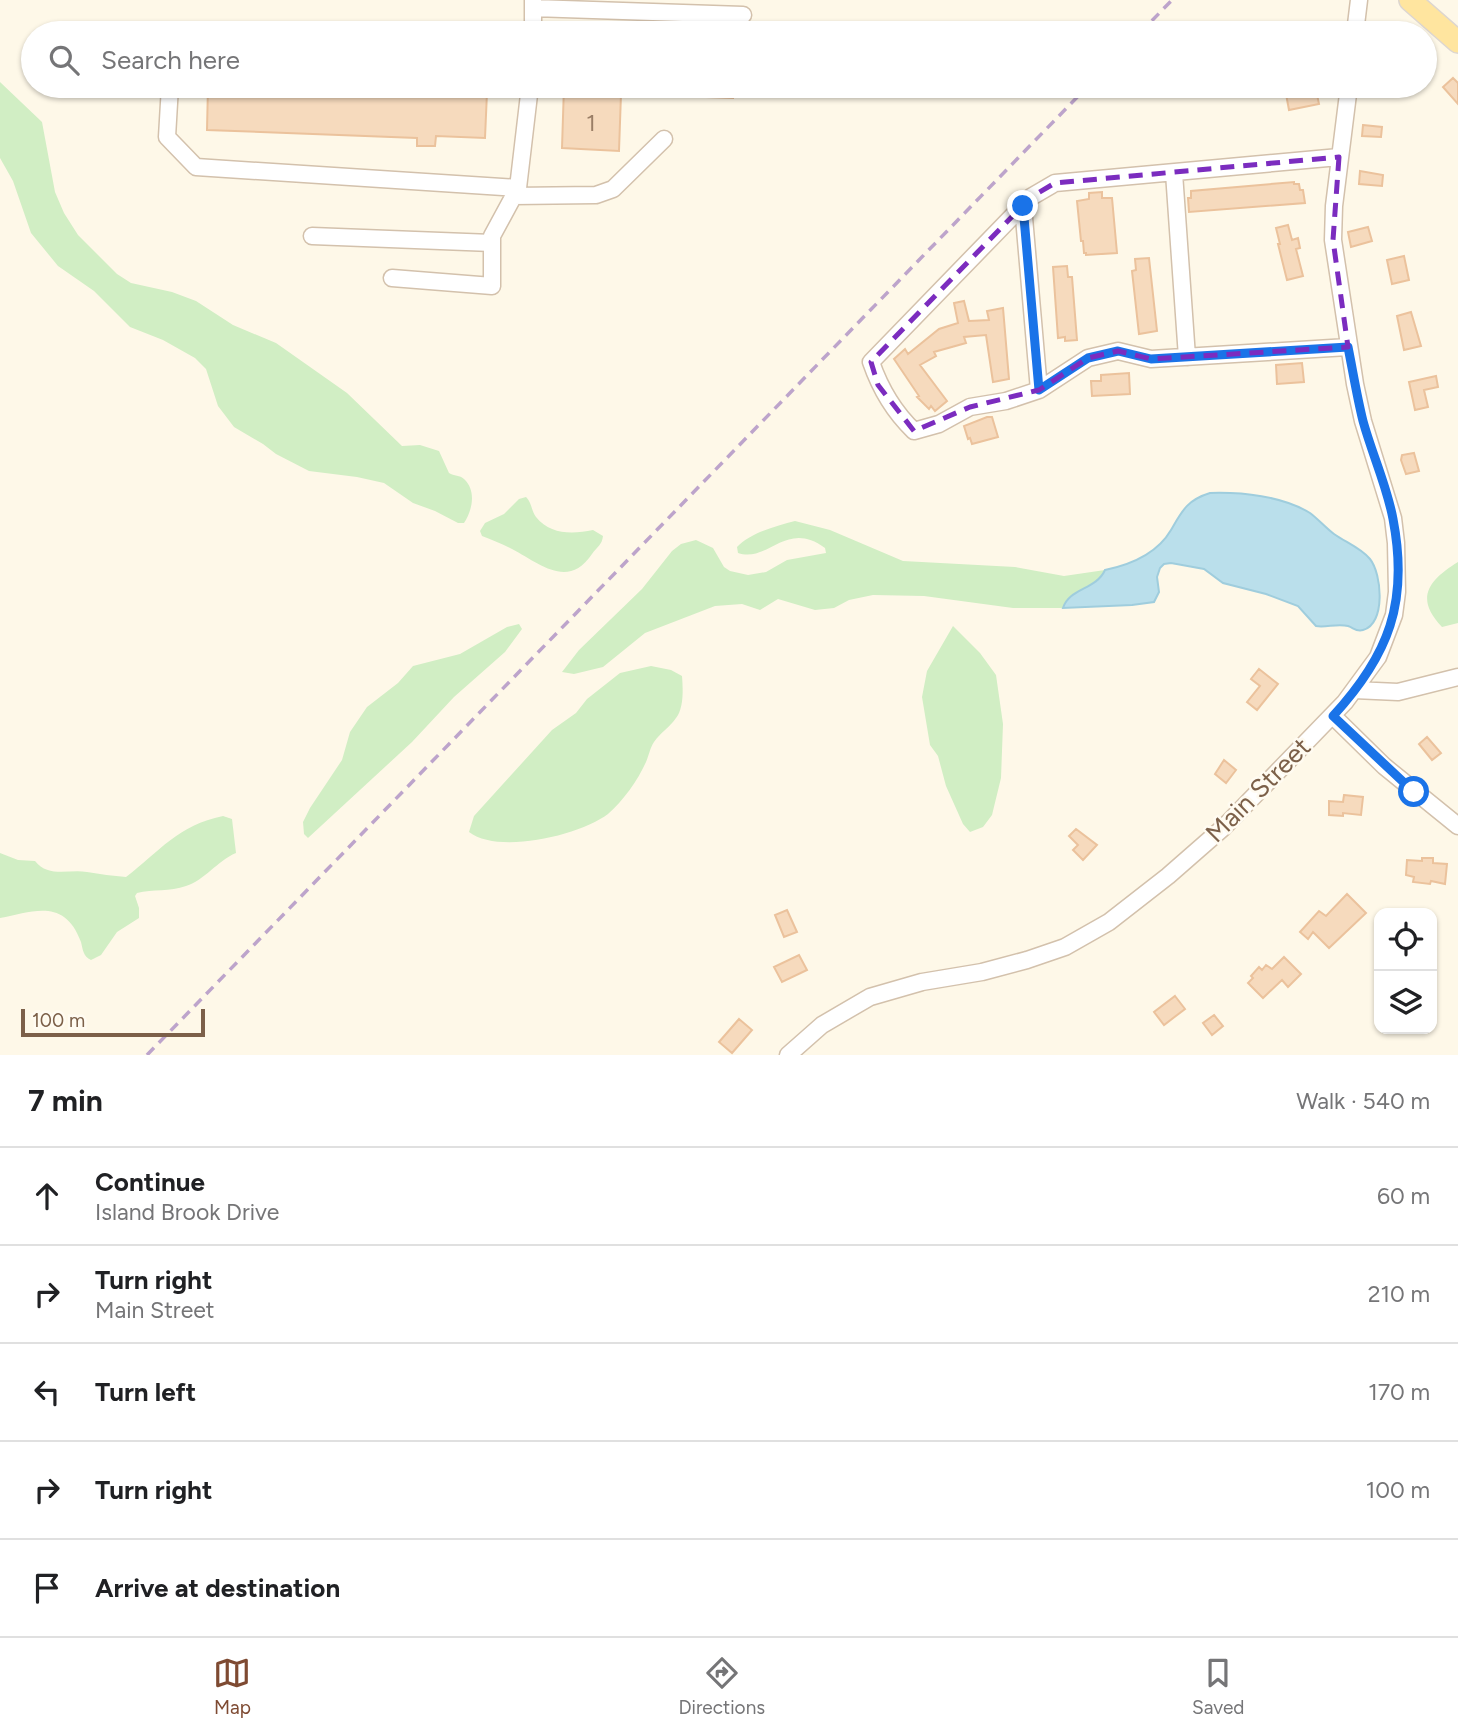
<!DOCTYPE html>
<html lang="en">
<head>
<meta charset="utf-8">
<style>
	:root { --surface:#fff; --page:#f6f6f6; --text:#202124; --muted:#757577; --line:#e0e0e0; --accent:#7e4a32 }
	body { margin:0; font-family:Figtree,sans-serif; background:var(--page); color:var(--text) }
	.controls { position:absolute; right:21px; bottom:21px; display:grid; overflow:hidden; border-radius:14px; box-shadow:0 2px 5px #0004 }
	.controls button { width:63px; height:63px; display:grid; place-items:center; padding:0; border:0; border-bottom:2px solid var(--line); background:var(--surface); color:var(--text); font:35px sans-serif }
	.scale { position:absolute; left:21px; bottom:18px; width:184px; box-sizing:border-box; padding-left:7px; border:4px solid #7c6049; border-top:0; font-size:19px; line-height:24px; white-space:nowrap; color:#7c6049; -webkit-text-stroke:5px #fffbf1; paint-order:stroke }
	.stop { position:absolute; width:21px; height:21px; margin:-16px; border:5px solid #1a73e8; border-radius:50%; background:#fff }
	.stop.end { background:#1a73e8; border-color:#fff; box-shadow:0 2px 7px #0008 }
	.list { margin:0; padding:0; list-style:none }
	h2 { display:flex; justify-content:space-between; align-items:center; height:91px; margin:0; padding:0 28px; font-size:30px }
	h2 small { font-size:23px; font-weight:400; color:var(--muted) }
	.list li { display:grid; grid-template-columns:46px 1fr auto; gap:21px; align-items:center; box-sizing:border-box; height:98px; padding:0 28px; border-top:2px solid var(--line) }
	.list b { display:block; font-size:26px; white-space:nowrap }
	.list p { margin:0; font-size:23px; white-space:nowrap; color:var(--muted) }
	.list em { font-size:23px; font-style:normal; color:var(--muted) }
	.icon { flex:none; width:38px; height:38px; fill:none; stroke:currentColor; stroke-width:2; stroke-linecap:round; stroke-linejoin:round }
	.map { position:relative; flex:none; width:1458px; height:1055px; overflow:hidden }
	.search { position:absolute; background:var(--surface); box-shadow:0 2px 5px #0004; left:21px; right:21px; top:21px; height:77px; display:flex; align-items:center; gap:18px; box-sizing:border-box; padding:0 24px; border-radius:38px; color:var(--muted); font-size:26px }
	.sheet { height:581px; background:var(--surface) }
	nav { display:flex; justify-content:space-around; align-items:center; box-sizing:border-box; height:98px; border-top:2px solid var(--line); background:var(--surface); font-size:19px; color:var(--muted) }
	nav a { display:grid; justify-items:center; gap:4px }
	nav .on { color:var(--accent) }
	.map>svg:first-child { display:block }
</style>
</head>
<body>
<div class="map">
<svg width="1458" height="1055" viewBox="0 0 1458 1055">
	<rect width="100%" height="100%" fill="#fef8e8"/>
	<path fill="#d1eec4" d="M0 82 42 122 55 192 64 213 78 235 117 274 131 283 172 292 196 301 233 325 276 343 347 393 402 446 420 445 439 451 449 473C454 476 460 475 464 479 477 491 472 511 464 523H458L435 511 413 503 384 483 357 477 309 471 276 454 263 444 234 427 218 406 206 369 195 358 163 340 130 327 94 291 58 266 31 233 13 181 0 158Z
		M526 497C532 503 531 510 536 517 550 535 573 534 593 530L603 536C602 545 597 547 592 554 568 590 539 563 512 549 503 544 492 540 482 536L480 531 485 523 504 514 519 499Z
		M795 521 830 530 903 561 1015 567 1064 576 1105 570C1096 589 1069 588 1063 608H1013L924 596 873 595 849 600 834 608 815 610 778 599 760 610 742 604 715 606 645 633 603 667 574 674 562 672 579 650 642 589 672 551 681 544 696 540 713 548 724 567 730 571 748 575 766 572 787 560 826 553 825 548C786 519 769 563 738 553L737 547C750 533 776 526 795 521Z
		M1458 562V623L1442 627C1414 598 1429 580 1458 562Z
		M519 624 522 629 505 652 454 697 412 742 308 838 304 834 303 822 310 808 342 760 350 732 367 707 398 683 413 666 460 654 507 627Z
		M953 626 980 653 996 675 1003 724 1001 778 992 815 983 827 970 832 963 824 946 786 938 756 930 745 922 697 927 671Z
		M651 666 671 670 682 676C683 689 684 708 676 718 670 727 660 733 654 742 650 748 649 755 646 762 638 780 623 801 608 814 580 835 499 855 469 832L474 816 552 730 576 713 587 699 620 673Z
		M223 816 232 819 236 853C217 861 205 880 186 886 170 892 153 889 137 893L135 896 139 908V918L117 932 101 955 91 960C83 956 83 950 81 942 65 898 34 911 0 918V853L18 860 35 861C48 878 69 869 87 872 100 874 113 876 126 877 160 851 178 825 223 816Z"/>
	<path fill="#badfeb" stroke="#9fcddd" stroke-width="2" d="M1210 493C1242 492 1282 496 1310 513 1318 519 1326 528 1334 534 1345 542 1361 548 1370 559 1382 574 1386 624 1363 630 1356 632 1354 628 1348 626 1337 623 1326 628 1316 626L1298 606 1266 594 1223 583 1204 569 1171 563 1164 564 1160 568 1157 577 1159 592 1154 602 1132 605 1063 608C1069 588 1096 590 1105 570 1129 565 1157 554 1171 530 1182 511 1187 500 1210 493Z"/>
	<path fill="#f6dabd" stroke="#ebc29c" stroke-width="2" d="M1453 78 1458 83V104L1443 87Z
		M208 86H354L419 88V86H437V90L487 92 485 138 436 136 435 146H417V138L207 130Z
		M564 86H733V98L621 94 619 151 562 148Z
		M1307 90H1316L1319 104 1289 110 1286 94Z
		M1363 125 1382 127 1381 137 1362 136Z
		M1360 171 1383 175 1382 186 1359 184Z
		M1294 182V184H1299L1300 190H1303L1305 203 1189 212 1188 198H1191V191Z
		M1102 192V198H1112L1117 253 1086 255V253H1084L1083 241H1081L1077 201 1089 199V193Z
		M1288 225 1292 240 1298 238 1300 248 1296 249 1303 276 1287 280 1278 244H1280L1276 228Z
		M1368 227 1372 241 1351 247 1348 232Z
		M1404 256 1409 280 1392 284 1387 260Z
		M1149 258 1157 331 1139 334 1132 271 1136 270 1135 259Z
		M1067 266 1068 277H1072L1077 340 1065 341V337L1058 338 1053 267Z
		M964 301 969 321 989 320 987 311 1003 308 1009 379 993 382 986 335 964 337 966 343 934 352 936 356 920 365 947 401 935 411 931 406 929 409 917 397 919 396 894 359 905 349 908 354 939 329 958 323 954 303Z
		M1411 312 1421 346 1404 350 1397 316Z
		M1302 363 1304 382 1277 384 1276 365Z
		M1129 373 1130 394 1092 396 1091 381H1101V375Z
		M1436 376 1438 387 1424 390 1428 407 1415 410 1409 382Z
		M987 417H992L998 437 972 444 970 438 968 439 964 426Z
		M1414 453 1419 471 1406 474 1401 460 1402 455Z
		M1259 669 1278 684 1257 710 1247 702 1260 686 1251 679Z
		M1427 737 1441 753 1432 760 1419 744Z
		M1224 760 1236 770 1226 783 1215 774Z
		M1344 795 1363 797 1361 815 1343 813V816L1329 815V801L1343 802Z
		M1076 829 1097 845 1083 860 1073 850 1078 845 1069 836Z
		M1422 858H1433V863L1447 864 1445 884 1431 881 1430 884 1413 882 1414 877 1406 875 1407 860 1422 861Z
		M1347 894 1366 913 1329 948 1313 932 1308 939 1300 932 1319 911 1326 916Z
		M787 910 797 932 784 937 775 915Z
		M799 955 807 970 782 982 774 967Z
		M1284 957 1301 974 1288 987 1282 980 1263 998 1248 983 1253 978 1251 976 1259 967 1262 970 1266 965 1272 969Z
		M1175 996 1185 1009 1164 1025 1154 1012Z
		M1214 1015 1223 1026 1212 1035 1203 1023Z
		M739 1019 752 1030 732 1053 719 1042Z"/>
	<g fill="none" stroke-linecap="round" stroke-linejoin="round">
		<defs>
			<path id="minor" d="M533 8 743 15
				M533 33V0
				M1355 33 1359 0
				M170 86 167 137 196 167 518 188 530 86
				M1339 157 1055 183 1031 197 871 362C880 388 893 411 914 431L939 424 970 407 1006 401 1039 390 1088 358 1118 351 1151 359 1348 347
				M1174 173 1187 357
				M513 196 596 195 613 189 664 139
				M1023 206 1039 390
				M312 236 492 243
				M392 278 492 286V236L518 188
				M1354 690 1398 692 1458 677
				M1333 716 1384 766 1458 826
				M788 1055 822 1025 870 997 922 982 982 972 1027 960 1065 947 1109 922 1168 876 1224 827 1345 702 1378 657 1394 615 1397 592 1396 543 1393 518 1363 421 1355 384 1333 240 1334 206 1349 86"/>
			<path id="major" d="M1410 0 1458 42"/>
		</defs>
		<use href="#minor" stroke="#d3c1ac" stroke-width="19"/>
		<use href="#major" stroke="#ddd6d0" stroke-width="24"/>
		<use href="#minor" stroke="#fff" stroke-width="16"/>
		<use href="#major" stroke="#ffe59f" stroke-width="21"/>
		<path stroke="#bda4cb" stroke-width="3.5" stroke-dasharray="10 7" stroke-linecap="butt" d="M1140 33 1172 0
			M147 1055 1088 86"/>
	</g>
	<g fill="none" stroke-linecap="round" stroke-linejoin="round">
		<path stroke="#1a73e8" stroke-width="9" d="M1023 206 1039 390 1088 358 1118 351 1151 359 1348 347C1353 372 1357 397 1363 421 1372 454 1387 486 1393 519 1409 602 1389 655 1333 716L1414 792"/>
	</g>
	<path fill="none" stroke="#7b2cbf" stroke-width="5" stroke-dasharray="14 9" stroke-linejoin="round" d="M1339 157 1333 240 1348 347 1151 359 1118 351 1088 358 1039 390 970 407 914 431 878 385 871 362 1031 197 1055 183Z"/>
	<g text-anchor="middle" dominant-baseline="central" stroke-width="5" stroke-linejoin="round" paint-order="stroke">
		<g font-size="23" fill="#9a7e66">
			<text x="591" y="123">1</text>
		</g>
		<g font-size="26" fill="#7c6049" stroke="#fffbf1">
			<text transform="translate(1258 790) rotate(-45)">Main Street</text>
		</g>
	</g>
</svg>
<div class="controls">
<button><svg class="icon" aria-label="locate" viewBox="0 0 24 24"><circle cx="12" cy="12" r="6"/><path d="M12 2v4M12 18v4M2 12h4M18 12h4"/></svg></button>
<button><svg class="icon" aria-label="layers" viewBox="0 0 24 24"><path d="M12 4l9 5-9 5-9-5zM3 14l9 5 9-5"/></svg></button>
</div>
<div class="scale">100 m</div>
<div class="stop" style="left:1414px;top:792px"></div>
<div class="stop end" style="left:1023px;top:206px"></div>
<div class="search"><svg class="icon" aria-label="search" viewBox="0 0 24 24"><circle cx="10" cy="10" r="6"/><path d="M15 15l6 6"/></svg>Search here</div>
</div>
<section class="sheet">
<h2>7 min<small>Walk · 540 m</small></h2>
<ul class="list">
<li><svg class="icon" aria-label="ahead" viewBox="0 0 24 24"><path d="M12 20V5M6 11l6-6 6 6"/></svg><div><b>Continue</b><p>Island Brook Drive</p></div><em>60 m</em></li>
<li><svg class="icon" aria-label="right" viewBox="0 0 24 24"><path d="M7 20v-9h11M14 6l5 5-5 5"/></svg><div><b>Turn right</b><p>Main Street</p></div><em>210 m</em></li>
<li><svg class="icon" aria-label="left" viewBox="0 0 24 24"><path d="M17 20v-9H6M10 6l-5 5 5 5"/></svg><div><b>Turn left</b></div><em>170 m</em></li>
<li><svg class="icon" aria-label="right" viewBox="0 0 24 24"><path d="M7 20v-9h11M14 6l5 5-5 5"/></svg><div><b>Turn right</b></div><em>100 m</em></li>
<li><svg class="icon" aria-label="arrive" viewBox="0 0 24 24"><path d="M6 21V4h12l-3 4 3 4H6"/></svg><div><b>Arrive at destination</b></div></li>
</ul>
</section>
<nav>
<a class="on"><svg class="icon" aria-label="map" viewBox="0 0 24 24"><path d="M3 6l6-2 6 2 6-2v14l-6 2-6-2-6 2zM9 4v14M15 6v14"/></svg>Map</a>
<a><svg class="icon" aria-label="directions" viewBox="0 0 24 24"><path d="M12 3l9 9-9 9-9-9zM9 14v-3h6M13 9l2 2-2 2"/></svg>Directions</a>
<a><svg class="icon" aria-label="saved" viewBox="0 0 24 24"><path d="M7 4h10v16l-5-4-5 4z"/></svg>Saved</a>
</nav>
</body>
</html>
